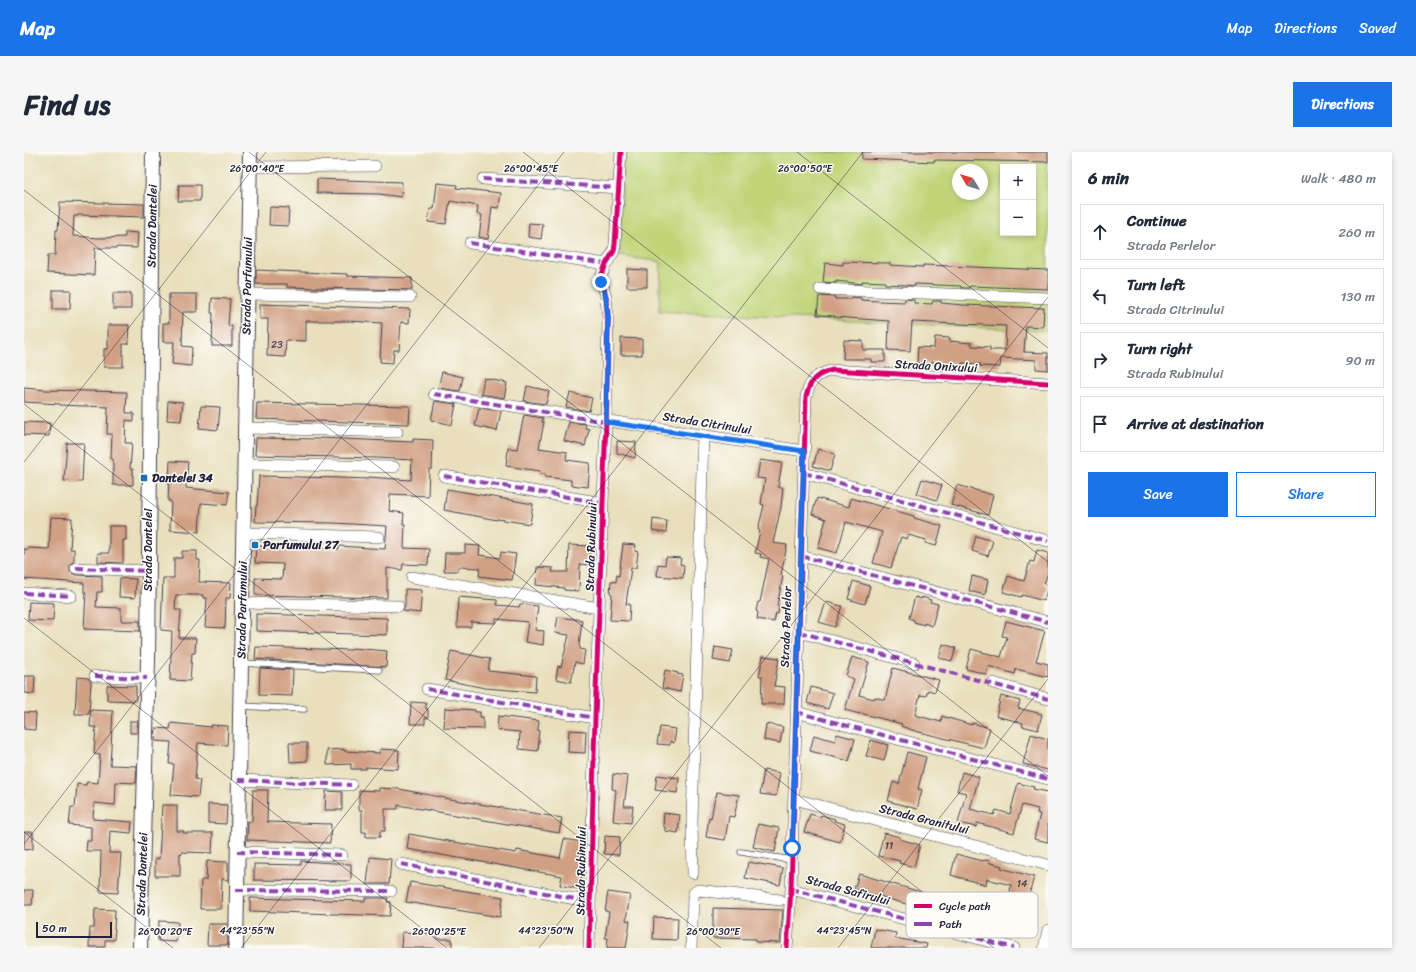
<!DOCTYPE html>
<html lang="en">
<head>
<meta charset="utf-8">
<style>
	:root { --surface:#fff; --page:#f6f6f7; --text:#1f2937; --muted:#747a83; --line:#e0e1e3; --accent:#1a73e8 }
	body { margin:0; font-family:Sriracha,sans-serif; background:var(--page); color:var(--text) }
	.controls { position:absolute; right:12px; top:12px; display:grid; overflow:hidden; border-radius:0px; box-shadow:0 2px 6px #0003 }
	.controls button { width:36px; height:36px; display:grid; place-items:center; padding:0; border:0; border-bottom:1px solid var(--line); background:var(--surface); color:var(--text); font:20px sans-serif }
	.compass { position:absolute; left:928px; top:12px; width:36px; height:36px; border-radius:50%; background:var(--surface); box-shadow:0 2px 6px #0003; rotate:308deg }
	.scale { position:absolute; left:12px; bottom:10px; width:76px; box-sizing:border-box; padding-left:4px; border:2px solid #22223b; border-top:0; font-size:11px; line-height:14px; white-space:nowrap; color:#22223b; -webkit-text-stroke:3px #fdfcf7; paint-order:stroke }
	.stop { position:absolute; width:12px; height:12px; margin:-9px; border:3px solid #1a73e8; border-radius:50%; background:#fff }
	.stop.end { background:#1a73e8; border-color:#fff; box-shadow:0 1px 4px #0008 }
	.list { margin:0; padding:0; list-style:none }
	h2 { display:flex; justify-content:space-between; align-items:center; height:52px; margin:0; padding:0 16px; font-size:17px }
	h2 small { font-size:13px; font-weight:400; color:var(--muted) }
	.list li { display:grid; grid-template-columns:26px 1fr auto; gap:12px; align-items:center; box-sizing:border-box; height:56px; margin:0 8px 8px; padding:0 8px; border:1px solid var(--line); border-radius:0px }
	.list b { display:block; font-size:15px; white-space:nowrap }
	.list p { margin:0; font-size:13px; white-space:nowrap; color:var(--muted) }
	.list em { font-size:13px; font-style:normal; color:var(--muted) }
	.actions { display:flex; gap:8px; padding:12px 16px }
	.actions a { flex:1; padding:9px 0; border:1px solid var(--accent); border-radius:0px; text-align:center; font-size:14px; color:var(--accent) }
	.actions .main { background:var(--accent); color:#fff }
	.icon { flex:none; width:22px; height:22px; fill:none; stroke:currentColor; stroke-width:2; stroke-linecap:round; stroke-linejoin:round }
	.map { position:relative; flex:none; width:1024px; height:796px; overflow:hidden; border-radius:0px }
	header { display:flex; align-items:center; gap:24px; box-sizing:border-box; height:56px; padding:0 20px; background:var(--accent); color:#fff }
	header strong { font-size:19px }
	nav { display:flex; gap:22px; margin-inline-start:auto; font-size:14px }
	.intro { display:flex; align-items:center; justify-content:space-between; box-sizing:border-box; height:96px; padding:0 24px }
	h1 { margin:0; font-size:28px }
	.button { padding:10px 18px; border-radius:0px; background:var(--accent); color:#fff; font-size:14px; font-weight:700 }
	main { display:flex; gap:24px; padding:0 24px }
	aside { flex:1; background:var(--surface); border-radius:0px; box-shadow:0 2px 6px #0003 }
	.map>svg:first-child { display:block }
</style>
</head>
<body>
<header>
<strong>Map</strong>
<nav><a>Map</a><a>Directions</a><a>Saved</a></nav>
</header>
<div class="intro"><h1>Find us</h1><a class="button">Directions</a></div>
<main>
<div class="map">
<svg width="1024" height="796" viewBox="0 0 1024 796">
	<rect width="100%" height="100%" fill="#fdfcf7"/>
	<filter id="ink" filterUnits="userSpaceOnUse"><feTurbulence type="fractalNoise" baseFrequency=".025" numOctaves="2"/><feDisplacementMap in="SourceGraphic" scale="8" xChannelSelector="R" yChannelSelector="G"/><feConvolveMatrix kernelMatrix="1 2 1 2 8 2 1 2 1" color-interpolation-filters="sRGB"/></filter>
	<filter id="wash" filterUnits="userSpaceOnUse"><feTurbulence type="fractalNoise" baseFrequency=".012" numOctaves="4" result="noise"/><feDisplacementMap in="SourceGraphic" scale="16" xChannelSelector="R" yChannelSelector="G"/><feGaussianBlur stdDeviation="0.9" result="paint"/><feColorMatrix in="noise" values="0 0 0 0 0 0 0 0 0 0 0 0 0 0 0 0 0 1.4 0 .05"/><feComposite in="paint" operator="in"/></filter>
	<g filter="url(#wash)">
		<rect width="100%" height="100%" fill="#e9dfbc"/>
		<path fill="#c1d478" stroke="#727b5a" fill-rule="evenodd" d="M599 0H1024V179L635 159 637 110 596 104ZM979 15H1009V81H979ZM934 18H958V42H934Z"/>
		<g id="blocks">
			<path fill="#d1a084" d="M838 0H1024V10L910 8V10L838 7Z
				M293 27 378 30 377 45 355 42 293 41Z
				M413 31 433 33 432 36 477 41 475 56 468 55 464 87 455 85 458 63 453 62 454 54 426 49 422 72 404 70 406 57H410Z
				M155 33H176V49H154Z
				M36 50 120 52V65L54 63V64H50L49 84 75 86 101 85V80L114 81 113 96 93 95V96H71L70 123 23 121 24 103H31L32 78H34Z
				M246 55 265 56 264 74 245 73Z
				M505 71 519 72 517 87 504 85Z
				M819 110 866 111V113L899 115V113L1024 118V137L946 134 945 136H937V134L891 132V134L882 133 861 132V130L838 129V132L812 129V131L799 130 801 111 819 113Z
				M603 117 623 118V135H603Z
				M232 118 323 122V124L388 126V138L296 136 263 135V132H232Z
				M29 138H47L46 157H29Z
				M89 141H107V157H89Z
				M145 142H173V160H159L158 194 168 195 167 214 148 212 150 190H139V171H145Z
				M795 144 811 145V147H827V145L837 146V148L854 149 881 150V147L890 148V151L908 152 909 149H917V151L939 153 1020 156 1019 175 1002 174 1000 200 1024 201V218L1012 217V208L977 206 976 215 956 214 957 212 938 211V214L929 213V211L907 210V212L893 211 894 195 910 196 911 185 926 186 925 189 948 191V194L966 195V198H981L982 174 888 170 886 199 864 198 865 169 810 165 811 164 793 163Z
				M188 146 206 147 204 174H208V194H188L189 161H187Z
				M236 152 386 157 385 171 377 170 375 198H370L369 211 356 210 358 171 325 169H282V189L262 188 261 205 243 204 244 167H236Z
				M84 173H105L104 192H99V215H80V197H84Z
				M597 186 618 187V203H597Z
				M820 188 839 189V198H861V210H847V207H819Z
				M418 220 439 225 436 239 414 236Z
				M460 226 483 231 480 246 457 242Z
				M503 234 525 239 522 252 500 249Z
				M0 236 22 238 103 240 102 261H110V269L102 268 101 291H108L106 317H109V333H89V307H87L88 282H83L84 255 36 253V252L0 250Z
				M546 241 568 246 565 259 542 255Z
				M144 249 159 250 157 269 143 268Z
				M411 249 432 252 428 273 407 268Z
				M233 251 386 254 385 272 232 267Z
				M177 254 196 255 194 278 175 276Z
				M455 256 477 259 473 279 451 274Z
				M500 263 519 266 518 270H520L515 296 543 300 542 308 566 311 564 335 547 333V328L521 325V322H515L516 319 482 314 484 296 493 297Z
				M0 270 26 271 25 284 0 283Z
				M545 270 562 272 561 276 565 277 561 294 540 289Z
				M232 286 296 287V286L389 290V287L409 288 408 317H405L404 344 366 342 365 359 380 361 379 372H381L380 396 405 397 404 413 379 412 378 418 363 416V446L231 443V426L258 427 259 412 231 411 232 394 315 397V394L361 397 363 374 310 371 231 370 232 354H233L235 324 316 326 344 327V325L387 328 388 308 352 306 231 303Z
				M593 289 612 290 611 306 593 301Z
				M43 291H60L58 330 40 329Z
				M794 297 811 302 806 319 789 314Z
				M736 308 758 311 754 335 759 336 757 355 749 391 763 393 757 423 759 424 753 454H755L754 462 752 461 750 470 733 467 734 460 732 459 734 450H736L745 407 736 405 737 402 731 401 736 379 734 378 740 353 737 352 741 327 733 326Z
				M146 309 164 310 162 336 205 340 203 353 177 351 175 380 146 378 147 349H144Z
				M898 327 918 333 913 348 893 342Z
				M933 333 969 343 964 363 927 353Z
				M423 337 509 352 506 372 473 367V368L420 358Z
				M793 346 825 355 827 346 890 364V366L918 374 912 394 901 391 902 388 885 383 883 387 877 385 867 416 849 411 858 380 822 370 813 401 794 396 802 367 788 362Z
				M27 365 48 366 46 397H50V409L46 413V420L52 423 78 424V440H73L72 455 97 456V469H116V479L60 477 62 440H60V431L0 427V397L4 398V396L25 397Z
				M629 367 643 369 642 381 628 379Z
				M85 374H102V388H99V411L74 410V401H85Z
				M952 384 969 389 964 404 948 399Z
				M599 392 612 393 611 399 614 400 612 416H607L602 452H606L605 469 586 468 588 442 586 441 587 429 592 430 593 423 595 424Z
				M441 393 456 394 455 403 476 406 477 400 492 402 488 428 455 424 456 416 435 415 434 419H420L421 401H441Z
				M545 393 566 394 565 413 556 412 555 439 540 438V436L512 433 513 415 529 416 528 420H544Z
				M1013 398 1024 401V421L1020 432 1024 434 1020 449 998 443 997 445 979 440 984 424 1000 429 1006 409 1010 410Z
				M158 399H173V408H176L175 430 207 431 206 446H202L201 476 181 475 183 446H179V443H152L151 458H157L155 486H172L171 501H168L166 529 146 528 148 479 137 478 139 426H150V406H158Z
				M642 405 657 406 656 412 660 413 659 426 633 424 634 412 641 413Z
				M948 424 964 428 961 443 945 439Z
				M96 426 112 427 111 446 95 445Z
				M829 429 846 434 841 452 824 447Z
				M381 437 398 438 396 461 379 459 381 455Z
				M434 445 473 448V453L495 455 496 452 514 454 511 478 520 479 519 493 501 490 504 470 472 467V471L447 470V475H433Z
				M891 445 898 447V445L907 448 906 450 914 452 908 474 900 471V473L890 470V468L885 466Z
				M5 450 30 451 29 469 4 468Z
				M802 450 818 454 811 475 795 470Z
				M232 462 363 466V483L232 479Z
				M534 465 558 468 555 494 556 495V497L561 498 559 512 551 510 547 530 532 527 534 514 537 515 545 483 531 481Z
				M982 469 1021 479 1012 509 1024 512V525L992 517 991 522 964 514 962 522 942 517 947 497 977 505 983 485 978 484Z
				M919 492 932 496 928 509 915 506Z
				M232 495 328 498V496L363 499 362 515 231 507Z
				M691 495 709 498 706 511 689 508Z
				M427 499 466 507 464 519 512 524 511 540 461 536 421 528Z
				M739 504 755 506 750 534 761 535 760 552H737L738 524H735Z
				M828 505 845 510 835 543 850 547 851 545 861 548 869 516 915 528 911 540 904 538 902 544 896 543 891 563 917 570 918 564 948 573V571L966 576 960 596 891 579 877 574 878 572 836 561V562L821 558 830 527 822 524Z
				M236 516 269 518 268 544 235 543Z
				M641 518 654 521 653 522 659 523 656 540 638 536Z
				M0 524H11L10 542 0 541Z
				M53 525 64 526 67 530 65 562H51Z
				M83 533 112 534V549L83 548Z
				M787 535 809 541 804 557 783 551Z
				M977 544 996 549 994 556 1018 562 1014 578 998 574 999 571 972 564Z
				M387 550 402 551V557H404V566H401V572H386Z
				M421 556 451 558V560H456V565H459V577L420 576Z
				M67 558 89 559 86 613 113 614 112 631 92 630 91 653 70 651 69 667 108 670 107 681 86 679 85 701H97L94 741 76 740 77 699H62L63 689H67V675L45 673 47 655H51L53 632 62 633 63 630 74 631 76 603 70 602 72 575H66Z
				M0 560 12 561 11 578 0 577Z
				M474 564 515 569 514 579H515L514 588H515L514 599 495 597 496 580 473 578Z
				M106 569H114L113 581H106Z
				M147 571 187 575V573L204 574 203 593 174 591 171 627 176 628 174 645 147 643 150 612H145L147 590 131 589 132 576 146 577Z
				M742 572 759 575 756 591 740 588Z
				M636 575 652 577 650 591 646 589V593L633 592Z
				M545 578 562 579 561 601 544 600Z
				M813 582 831 587 825 609 786 599 790 583 811 589Z
				M1007 582 1024 587V618L999 612Z
				M847 588 864 593 860 609 842 604Z
				M265 591H283V609L266 610Z
				M320 597V599L356 601V597L375 598 374 617 342 615V617H327V612L303 613V598Z
				M883 600 902 605 894 637 898 638 893 657 864 649 869 630 875 632Z
				M740 618 756 621 752 644 736 642Z
				M938 620 955 625 946 657 970 663 972 658 986 662 994 631 1010 635 1009 637 1024 640V690L1010 687 1016 662 1013 661 1014 657 998 653 990 681 953 671 952 675 934 671 942 641 933 639Z
				M589 622 604 624 600 654H609L607 671 589 669 592 638 588 637Z
				M633 623 655 626 653 641 631 638Z
				M355 636 375 637 426 647 538 666 535 681 374 653V657H361V679H356V685H342V680H338V658H335V638L355 639Z
				M229 638H244L243 670 307 672 306 691 223 688 224 669 228 670Z
				M302 639 318 640V658H301Z
				M693 640 715 643 710 665 705 664 701 688 682 685 685 665 687 666 691 645H692Z
				M184 652 203 653 202 672 184 671Z
				M138 653H153V679H160L159 681H189L188 701 158 700V702L156 701V724H131V707H135Z
				M640 661 656 663 654 681 641 679V675L639 674Z
				M786 662 796 665 797 663 811 667 810 669 821 672 816 690 780 680Z
				M734 672 755 676 751 700 729 695Z
				M0 680H9V697L0 698Z
				M860 681 876 685V687L896 693 890 715 875 711 876 709 854 704Z
				M385 682 492 701 493 698 536 706 540 687 558 690 555 708H558L555 724 558 725 555 737 536 733 538 724 383 697Z
				M581 684 596 685 595 703 580 702Z
				M932 702 959 709 960 708 966 709V711L978 714 977 716 1010 725 1001 757 1007 758 1003 780 983 776 981 781 966 778 967 774 965 773 946 768 945 771 913 763V762L886 754V753L830 737 835 722 917 746 918 742 935 746 934 750 969 758V756L991 762 994 742 986 740 987 733 963 727 962 733 927 723Z
				M346 705 367 707 365 732H343Z
				M183 709 204 710V728L198 727 197 757H176L177 728H182Z
				M277 709 327 712V729L230 728V712L277 713Z
				M724 710 759 716 756 733 721 726Z
				M386 730 479 745 476 765 382 750Z
				M0 738H9L8 753H0Z
				M584 740 606 743 602 768 606 769 602 796H583L584 786H581L585 760 581 759Z
				M226 746 341 749V746H364L363 750H367L366 764 226 759Z
				M689 756 759 758 756 791 732 790V787L689 786Z
				M71 757 91 758 90 777H91L90 788H81V795H65L66 776H70Z
				M630 765 654 766 653 788 629 787Z
				M135 769 154 770 152 790 134 789Z
				M184 772H204V793H183Z
				M851 777 872 781 871 786 903 792 902 796H847Z
				M378 780 413 782V787H428V796H377Z"/>
		</g>
	</g>
	<g filter="url(#ink)">
		<use href="#blocks" fill-opacity="0" stroke="#403e4e" stroke-width="1"/>
		<g fill="none" stroke-linecap="round" stroke-linejoin="round">
			<defs>
				<path id="service" d="M217 511 355 518
					M216 554 280 557
					M717 700 768 708"/>
				<path id="minor" d="M225 15 351 14
					M459 27 595 36
					M446 91 582 112
					M796 137 1024 146
					M223 142 386 145
					M410 242 780 299
					M221 276 373 280
					M220 312 370 315
					M780 321 1024 389
					M420 324 579 351
					M219 381 355 385
					M777 404 1024 470
					M52 416 124 419
					M388 425 575 456
					M0 441 47 444
					M218 451 374 454
					M775 480 890 511
					M71 524 123 526
					M969 531 1024 547
					M403 537 571 566
					M772 560 1024 627
					M214 628 327 633
					M770 647 1024 713
					M213 700 318 703
					M377 712 566 750
					M669 721 668 670 679 283
					M767 737 990 796
					M212 738 367 739
					M565 796 571 566 582 270 584 166 582 145 577 125 582 112 590 99 591 92 597 0
					M667 796 669 746 670 741 674 738 756 748
					M763 796 767 737 782 245C786 228 792 222 809 218L1024 231
					M1020 796 1024 778"/>
				<path id="tertiary" d="M116 796 124 508 129 0
					M212 796 226 0"/>
			</defs>
			<use href="#service" stroke="#403e4e" stroke-width="7"/>
			<use href="#minor" stroke="#403e4e" stroke-width="12"/>
			<use href="#tertiary" stroke="#403e4e" stroke-width="16"/>
			<use href="#service" stroke="#fff" stroke-width="5.5"/>
			<use href="#minor" stroke="#fff" stroke-width="11"/>
			<use href="#tertiary" stroke="#fff" stroke-width="14"/>
			<path stroke="#8e44ad" stroke-width="4" stroke-dasharray="8 4" stroke-linecap="butt" d="M459 27 595 36
				M446 91 582 112
				M410 242 582 270
				M780 321 1024 389
				M420 324 579 351
				M777 404 1024 470
				M52 416 124 419
				M0 441 47 444
				M775 480 1024 547
				M71 524 123 526
				M403 537 571 566
				M772 560 1024 627
				M214 628 327 633
				M213 700 318 703
				M377 712 566 750
				M767 737 990 796
				M212 738 367 739"/>
			<defs>
				<path id="cycleway" d="M565 796 571 566 582 270 584 166 582 145 577 125 582 112 590 99 591 92 597 0
					M763 796 767 737 782 245C786 228 792 222 809 218L1024 231"/>
			</defs>
			<use href="#cycleway" stroke="#fdfcf7" stroke-width="8"/>
			<use href="#cycleway" stroke="#d6006c" stroke-width="5"/>
		</g>
	</g>
	<g fill="none" stroke-linecap="round" stroke-linejoin="round" filter="url(#ink)">
		<path stroke="#1a73e8" stroke-width="5" d="M577 130 582 145 584 166 582 270 780 299 768 696"/>
	</g>
	<path fill="none" stroke="#22223b" stroke-width="1" stroke-opacity="0.45" d="M225 0 1024 624M499 0 1024 410M773 0 1024 196M0 38 970 796M0 252 697 796M0 310 242 0M0 466 423 796M0 680 149 796M0 692 540 0M217 796 839 0M515 796 1024 145M814 796 1024 527"/>
	<g fill="#1f6fb2" stroke="#fdfcf7" stroke-width="1.5">
		<rect x="116" y="322" width="8" height="8" rx="2"/>
		<rect x="227" y="389" width="8" height="8" rx="2"/>
	</g>
	<g text-anchor="middle" dominant-baseline="central" stroke-width="3" stroke-linejoin="round" paint-order="stroke">
		<g font-size="10" fill="#4e424d">
			<text x="253" y="193">23</text>
			<text x="865" y="694">11</text>
			<text x="998" y="732">14</text>
		</g>
		<g font-size="12" fill="#22223b" stroke="#fdfcf7">
			<text transform="translate(128 74) rotate(-89)">Strada Dantelei</text>
			<text transform="translate(223 134) rotate(-89)">Strada Parfumului</text>
			<text transform="translate(912 214) rotate(3)">Strada Onixului</text>
			<text transform="translate(683 271) rotate(9)">Strada Citrinului</text>
			<text transform="translate(567 395) rotate(-88)">Strada Rubinului</text>
			<text transform="translate(124 398) rotate(-90)">Strada Dantelei</text>
			<text transform="translate(218 458) rotate(-89)">Strada Parfumului</text>
			<text transform="translate(762 475) rotate(-88)">Strada Perlelor</text>
			<text transform="translate(900 667) rotate(14)">Strada Granitului</text>
			<text transform="translate(557 719) rotate(-89)">Strada Rubinului</text>
			<text transform="translate(118 722) rotate(-88)">Strada Dantelei</text>
			<text transform="translate(824 738) rotate(15)">Strada Safirului</text>
		</g>
		<g font-size="12" font-weight="bold" fill="#22223b" stroke="#fdfcf7" text-anchor="start">
			<text x="128" y="326">Dantelei 34</text>
			<text x="239" y="393">Parfumului 27</text>
		</g>
	</g>
	<rect x="882" y="740" width="132" height="46" rx="6" fill="#fdfcf7" stroke="#bbbbbf" stroke-width="1"/>
	<rect x="890" y="752" width="18" height="4" fill="#d6006c"/>
	<rect x="890" y="770" width="18" height="4" fill="#8e44ad"/>
	<g font-size="11" fill="#22223b">
		<text x="915" y="758">Cycle path</text>
		<text x="915" y="776">Path</text>
	</g>
	<g font-size="10" text-anchor="middle" fill="#22223b" stroke="#fdfcf7" stroke-width="3" stroke-linejoin="round" paint-order="stroke">
		<text x="233" y="20">26°00'40"E</text>
		<text x="507" y="20">26°00'45"E</text>
		<text x="781" y="20">26°00'50"E</text>
		<text x="223" y="782">44°23'55"N</text>
		<text x="522" y="782">44°23'50"N</text>
		<text x="820" y="782">44°23'45"N</text>
		<text x="141" y="783">26°00'20"E</text>
		<text x="415" y="783">26°00'25"E</text>
		<text x="689" y="783">26°00'30"E</text>
	</g>
</svg>
<div class="controls">
<button>+</button>
<button>−</button>
</div>
<svg class="compass" viewBox="-18 -18 36 36"><path d="M0-13l5 13h-10z" fill="#e53935"/><path d="M0 13l5-13h-10z" fill="#747a83"/></svg>
<div class="scale">50 m</div>
<div class="stop" style="left:768px;top:696px"></div>
<div class="stop end" style="left:577px;top:130px"></div>
</div>
<aside>
<h2>6 min<small>Walk · 480 m</small></h2>
<ul class="list">
<li><svg class="icon" aria-label="ahead" viewBox="0 0 24 24"><path d="M12 20V5M6 11l6-6 6 6"/></svg><div><b>Continue</b><p>Strada Perlelor</p></div><em>260 m</em></li>
<li><svg class="icon" aria-label="left" viewBox="0 0 24 24"><path d="M17 20v-9H6M10 6l-5 5 5 5"/></svg><div><b>Turn left</b><p>Strada Citrinului</p></div><em>130 m</em></li>
<li><svg class="icon" aria-label="right" viewBox="0 0 24 24"><path d="M7 20v-9h11M14 6l5 5-5 5"/></svg><div><b>Turn right</b><p>Strada Rubinului</p></div><em>90 m</em></li>
<li><svg class="icon" aria-label="arrive" viewBox="0 0 24 24"><path d="M6 21V4h12l-3 4 3 4H6"/></svg><div><b>Arrive at destination</b></div></li>
</ul>
<div class="actions"><a class="main">Save</a><a>Share</a></div>
</aside>
</main>
</body>
</html>
